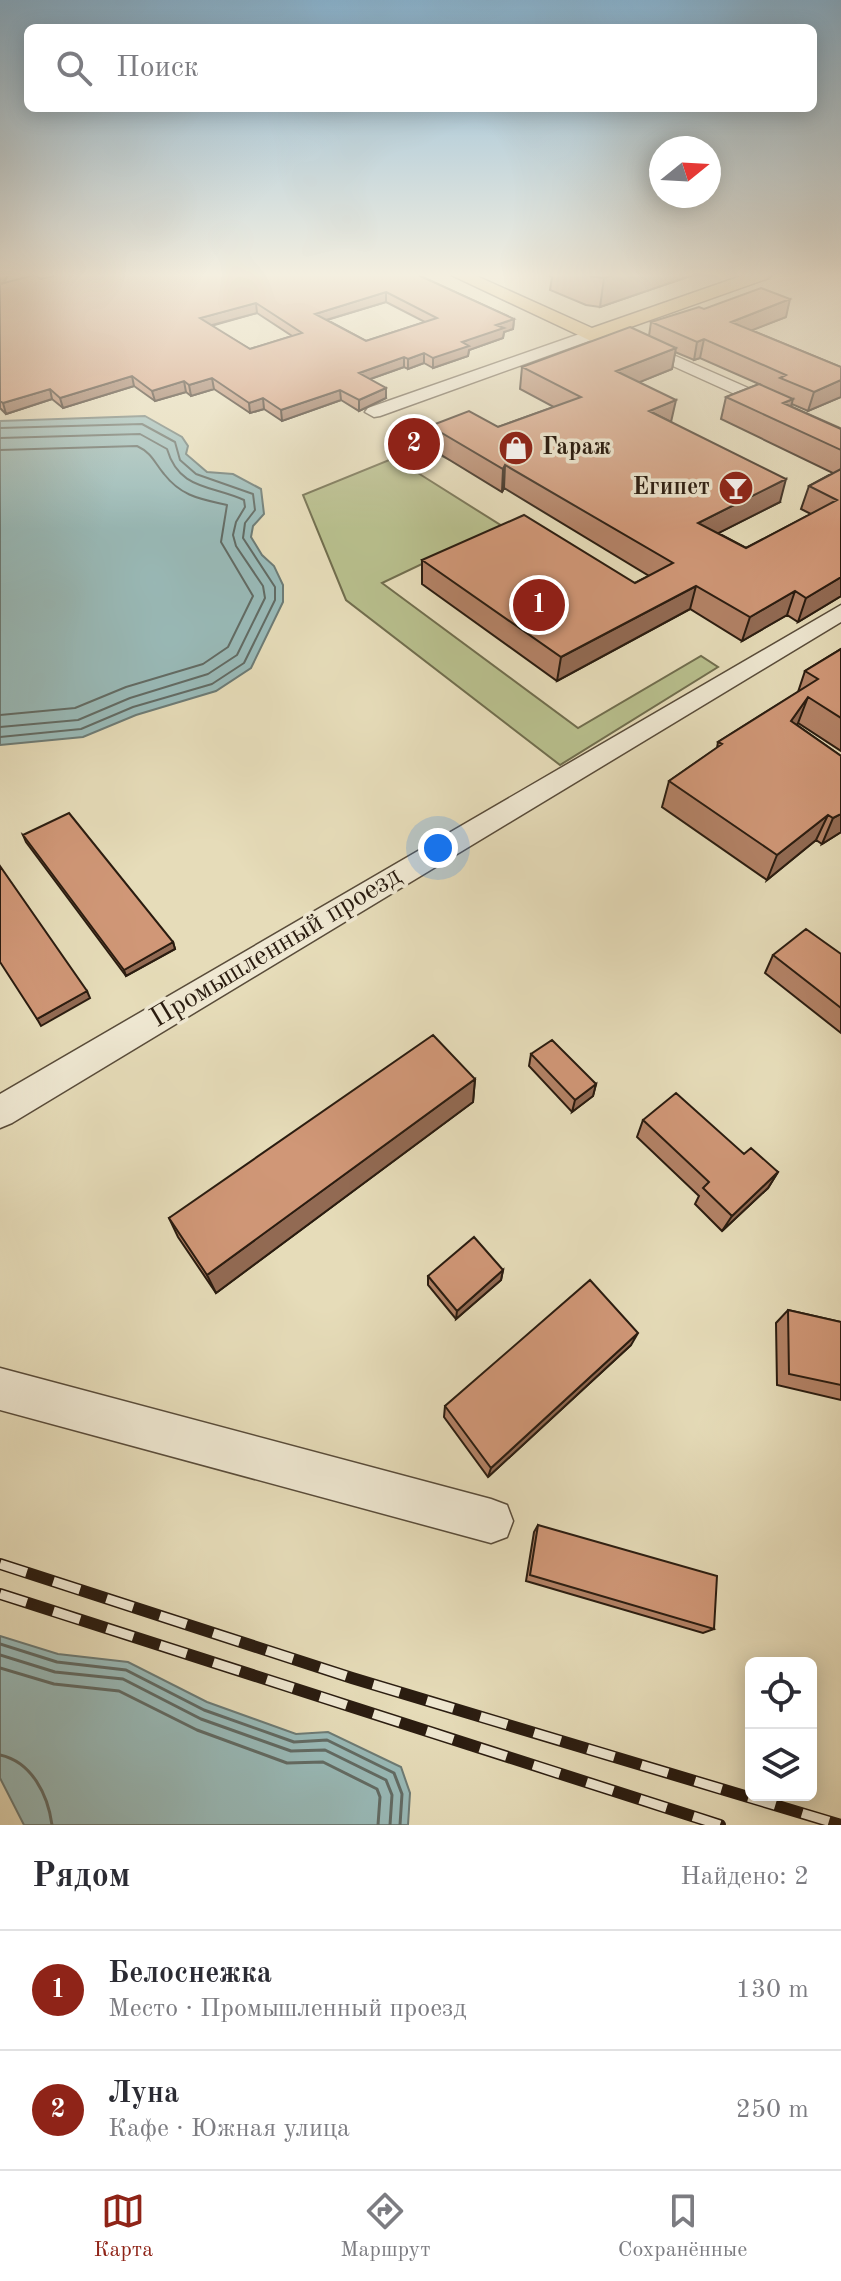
<!DOCTYPE html>
<html lang="ru">
<head>
<meta charset="utf-8">
<style>
	:root { --surface:#fff; --page:#f2f2f3; --text:#2b2b33; --muted:#7c7c81; --line:#e1e1e2; --accent:#8f2418 }
	body { margin:0; font-family:"Old Standard TT",serif; background:var(--page); color:var(--text) }
	.controls { position:absolute; right:24px; bottom:24px; display:grid; overflow:hidden; border-radius:12px; box-shadow:0 4px 20px #0003 }
	.controls button { width:72px; height:72px; display:grid; place-items:center; padding:0; border:0; border-bottom:2px solid var(--line); background:var(--surface); color:var(--text); font:40px sans-serif }
	.compass { position:absolute; left:649px; top:136px; width:72px; height:72px; border-radius:50%; background:var(--surface); box-shadow:0 4px 20px #0003; rotate:72deg }
	.you { position:absolute; left:438px; top:848px; width:28px; height:28px; margin:-20px; border:6px solid #fff; border-radius:50%; background:#1a73e8; box-shadow:0 0 0 12px #1a73e833 }
	.badge { display:grid; place-items:center; width:52px; height:52px; border-radius:50%; background:var(--accent); color:#fff; font-size:26px; font-weight:700 }
	.pin { position:absolute; translate:-50% -50%; border:4px solid #fff; box-shadow:0 2px 8px #0006 }
	.list { margin:0; padding:0; list-style:none }
	h2 { display:flex; justify-content:space-between; align-items:center; height:104px; margin:0; padding:0 32px; font-size:34px }
	h2 small { font-size:26px; font-weight:400; color:var(--muted) }
	.list li { display:grid; grid-template-columns:52px 1fr auto; gap:24px; align-items:center; box-sizing:border-box; height:120px; padding:0 32px; border-top:2px solid var(--line) }
	.list b { display:block; font-size:30px; white-space:nowrap }
	.list p { margin:0; font-size:26px; white-space:nowrap; color:var(--muted) }
	.list em { font-size:26px; font-style:normal; color:var(--muted) }
	.icon { flex:none; width:44px; height:44px; fill:none; stroke:currentColor; stroke-width:2; stroke-linecap:round; stroke-linejoin:round }
	.map { position:relative; flex:none; width:841px; height:1825px; overflow:hidden }
	.search { position:absolute; background:var(--surface); box-shadow:0 4px 20px #0003; left:24px; right:24px; top:24px; height:88px; display:flex; align-items:center; gap:20px; box-sizing:border-box; padding:0 28px; border-radius:12px; color:var(--muted); font-size:30px }
	.sheet { height:344px; background:var(--surface) }
	nav { display:flex; justify-content:space-around; align-items:center; box-sizing:border-box; height:112px; border-top:2px solid var(--line); background:var(--surface); font-size:22px; color:var(--muted) }
	nav a { display:grid; justify-items:center; gap:4px }
	nav .on { color:var(--accent) }
	.map>svg:first-child { display:block }
</style>
</head>
<body>
<div class="map">
<svg width="841" height="1825" viewBox="0 0 841 1825">
	<rect width="100%" height="100%" fill="#e6dcb9"/>
	<filter id="stains"><feTurbulence type="fractalNoise" baseFrequency=".0025" numOctaves="4"/><feColorMatrix values="0 0 0 0 .2 0 0 0 0 .09 0 0 0 0 .02 0 0 0 .5 -.17"/></filter>
	<radialGradient id="worn" r=".72"><stop offset=".6" stop-color="#630" stop-opacity="0"/><stop offset="1" stop-color="#630" stop-opacity=".3"/></radialGradient>
	<path fill="#b8bf8d" stroke="#716e4e" stroke-width="2" d="M431 443 473 451 450 460 440 455 410 468 502 526 382 583 578 728 701 656 718 667 560 765 346 600 303 495Z"/>
	<path fill="#99bab8" stroke="#6d7b75" stroke-width="2" d="M145 416 182 437 188 446 186 454 207 472 233 474 261 489 264 514 253 526 251 537 262 555 274 566 283 585V602L251 668 216 691 136 715 83 737 0 745V421Z
		M0 1636 58 1654 128 1662 207 1702 296 1734 328 1732 401 1767 410 1793 408 1825H24L0 1778Z"/>
	<g fill="none" stroke-linecap="round" stroke-linejoin="round">
		<path stroke="#626b64" stroke-width="2" d="M0 428 142 424 175 442 180 460 196 474 253 494 255 510 245 523 243 538 275 587V600L244 663 212 684 133 707 81 729 0 737
			M0 438 140 434 167 449C179 490 211 485 244 500L245 507 236 522 233 535 236 546 263 586 265 598 237 655 208 674 130 698 78 720 0 727
			M0 450 137 446C152 453 154 462 164 474 182 497 201 499 227 505L221 542 253 596 228 647 203 664 126 687 75 708 0 715"/>
		<path stroke="#626b64" stroke-width="3" d="M0 1644 57 1662 126 1670 204 1710 294 1742 327 1740 394 1773 402 1794 400 1825
			M0 1655 55 1672 123 1679 201 1719 291 1751 325 1750 386 1780 392 1795 390 1825
			M0 1668 54 1684 119 1691 197 1730 287 1763 323 1762 377 1789 380 1797 378 1825
			M0 1755C32 1762 48 1795 52 1825"/>
		<defs>
			<path id="minor" d="M591 330 599 335 597 338 380 416 374 417 365 412 368 408Z
				M637 339 841 429V442L631 347 629 344Z
				M841 605V622L12 1123 0 1128V1094Z
				M0 1368 491 1499 507 1505 513 1521 507 1537 491 1543 0 1410Z"/>
			<path id="major" d="M449 274H472L592 328 747 274H772L769 278 591 341Z"/>
		</defs>
		<use href="#minor" stroke="#594c3a" stroke-width="3"/>
		<use href="#major" stroke="#2a1c10" stroke-width="3"/>
		<use href="#minor" fill="#efe8d2" fill-rule="evenodd"/>
		<use href="#major" fill="#e3be7c" fill-rule="evenodd"/>
		<defs>
			<path id="rail" d="M0 1564 352 1678 841 1825
				M0 1594 720 1825"/>
		</defs>
		<use href="#rail" stroke="#2a1c10" stroke-width="12"/>
		<use href="#rail" stroke="#efe8d2" stroke-width="9" stroke-dasharray="28" stroke-linecap="butt"/>
	</g>
	<path fill="#b38266" stroke="#2a1c10" stroke-width="2" fill-rule="evenodd" d="M0 274H8L4 283 70 276 416 274 514 319 513 329 504 332 503 338 469 350 468 356 433 368 424 363 408 369 404 367 370 379 386 398 359 411 341 400 282 421 264 409 250 413 214 389 191 396 186 392 155 401 134 386 63 408 52 399 6 414 0 408ZM386 302 425 322 366 341 327 320ZM257 313 292 336 250 349 211 326Z
		M544 274H696L600 307 586 305 550 290 552 277Z
		M704 309 786 317 751 330 841 367V397L808 411 792 404 791 407 841 429V596L798 622 787 615 742 641 690 609 557 681 422 584V560L635 583 649 576 504 488 502 492 430 448V426L498 427 554 407 520 389 522 367 649 336 651 322ZM675 352 694 360 700 358 759 384 726 397 721 419 833 473 809 486 801 509 811 514 746 548 718 533 780 502 671 422 639 382 672 369Z
		M841 649V751L798 723 797 725 841 756V832L822 844 816 840 767 880 662 807 669 781 717 748 718 742 798 692 805 671Z
		M23 835 173 942 175 949 126 976 26 842Z
		M841 954V1033L765 973 773 955Z
		M531 1054 596 1084 593 1096 572 1112 529 1066Z
		M475 1079 473 1102 216 1293 178 1237 169 1218Z
		M643 1120 744 1154 778 1172 768 1188 722 1231 695 1204 699 1196 637 1137Z
		M503 1270 501 1280 456 1319 428 1285V1276Z
		M788 1310 841 1322V1400L777 1385 776 1323Z
		M631 1345 488 1477 444 1417 445 1406Z
		M538 1525 714 1629 703 1633 526 1581 534 1532Z"/>
	<path fill="#926a53" stroke="#2a1c10" stroke-width="2" d="M1 274H8L0 292V276Z
		M616 274H696L600 307 604 278Z
		M386 292V302L316 323 315 314Z
		M790 299 786 317 727 340 731 322Z
		M256 303 257 313 201 328 200 318Z
		M514 319 513 329 504 332 503 338 469 350 468 356 433 368V358L496 325Z
		M704 339 700 358 694 360 697 342Z
		M676 348 672 369 613 393 616 371Z
		M424 353V363L408 369V359Z
		M404 357V367L359 383V373Z
		M132 376 134 386 63 408 60 398Z
		M212 378 214 389 191 396 189 385Z
		M841 380V397L808 411 814 392Z
		M184 381 186 392 155 401 152 391Z
		M386 388V398L359 411V400Z
		M50 389 52 399 6 414 3 403Z
		M340 390 341 400 282 421 281 410Z
		M263 398 264 409 250 413 249 403Z
		M793 399 787 421 783 403Z
		M676 400 671 422 649 411Z
		M505 465 504 488 502 492 503 469Z
		M786 479 780 502 693 546 698 523Z
		M841 577V596L798 622 806 598Z
		M696 586 690 609 557 681 561 657Z
		M795 591 787 615 742 641 750 617Z
		M808 697 798 723 782 747 791 721Z
		M841 814V832L822 844 833 818Z
		M828 815 816 840 767 880 777 855Z
		M173 942 175 949 126 976 124 970Z
		M87 991 90 998 41 1026 37 1019Z
		M475 1079 473 1102 216 1293 207 1275Z
		M596 1084 593 1096 572 1112 575 1100Z
		M778 1172 768 1188 722 1231 732 1216Z
		M503 1270 501 1280 456 1319 457 1311Z
		M638 1333 631 1345 488 1477 491 1468Z"/>
	<path fill="#d09777" stroke="#2a1c10" stroke-width="2" fill-rule="evenodd" d="M62 274H66L70 276 80 274H416L514 319 496 325 504 328 462 342 469 346 433 358 424 353 408 359 404 357 359 373 386 388 359 400 340 390 281 410 263 398 249 403 212 378 189 385 184 381 152 391 132 376 60 398 50 389 3 403 0 401V284L34 275 41 279ZM386 292 437 318 366 341 315 314ZM256 303 302 333 250 349 200 318Z
		M583 274H616L604 278 589 276Z
		M761 288 790 299 731 322 841 367V380L814 392 780 378 786 375 704 339 697 342 651 322 699 307 704 309Z
		M630 327 676 348 616 371 676 400 649 411 786 479 698 523 746 548 837 500 809 486 841 469V577L806 598 795 591 750 617 696 586 561 657 422 560 524 515 635 583 673 563 505 465 503 469 430 426 469 411 498 427 581 397 522 367Z
		M759 384 793 399 783 403 841 429V450L726 397Z
		M841 649V718L808 697 791 721 841 756V814L833 818 828 815 777 855 669 781 722 744 718 742 818 679 805 671Z
		M69 813 173 942 124 970 23 835Z
		M0 866 87 991 37 1019 0 962Z
		M806 929 841 954V1008L773 955Z
		M433 1035 475 1079 207 1275 169 1218Z
		M552 1040 596 1084 575 1100 531 1054Z
		M676 1093 744 1154 751 1148 778 1172 732 1216 703 1188 709 1182 643 1120Z
		M474 1237 503 1270 457 1311 428 1276Z
		M590 1280 638 1333 491 1468 445 1406Z
		M788 1310 841 1322V1385L789 1374Z
		M538 1525 717 1576 714 1629 530 1575Z"/>
	<linearGradient id="sky" x2="0" y2="1"><stop stop-color="#88b6d5"/><stop offset="0.52" stop-color="#f4efe0"/><stop offset="1" stop-color="#f4efe0" stop-opacity="0"/></linearGradient>
	<rect width="841" height="529" fill="url(#sky)"/>
	<defs>
		<symbol id="shop-disc" viewBox="-11 -11 22 22"><circle r="9.5" fill="#8f2418" stroke="#efe8d2"/><path d="M-5-2.5h2.3a2.7 3.5 0 0 1 5.4 0H5L5.5 6h-11ZM-1.5-2.5h3a1.5 2.3 0 0 0-3 0Z" fill="#fff"/></symbol>
		<symbol id="bar-disc" viewBox="-11 -11 22 22"><circle r="9.5" fill="#8f2418" stroke="#efe8d2"/><path d="M-6-5H6L.8 .8V4.5H3.5V6h-7V4.5H-.8V.8Z" fill="#fff"/></symbol>
	</defs>
	<g fill-rule="evenodd">
		<use href="#shop-disc" x="496" y="428" width="40" height="40"/>
		<use href="#bar-disc" x="716" y="468" width="40" height="40"/>
	</g>
	<g text-anchor="middle" dominant-baseline="central" stroke-width="7" stroke-linejoin="round" paint-order="stroke">
		<g font-size="24" font-weight="bold" fill="#2a1c10" stroke="#efe8d2" text-anchor="start">
			<text x="542" y="448">Гараж</text>
			<text x="710" y="488" text-anchor="end">Египет</text>
		</g>
		<g font-size="28" fill="#2a1c10" stroke="#efe8d2">
			<text transform="translate(276 948) rotate(-31)">Промышленный проезд</text>
		</g>
	</g>
	<rect width="100%" height="100%" filter="url(#stains)"/>
	<rect width="100%" height="100%" fill="url(#worn)"/>
</svg>
<div class="controls">
<button><svg class="icon" aria-label="locate" viewBox="0 0 24 24"><circle cx="12" cy="12" r="6"/><path d="M12 2v4M12 18v4M2 12h4M18 12h4"/></svg></button>
<button><svg class="icon" aria-label="layers" viewBox="0 0 24 24"><path d="M12 4l9 5-9 5-9-5zM3 14l9 5 9-5"/></svg></button>
</div>
<svg class="compass" viewBox="-18 -18 36 36"><path d="M0-13l5 13h-10z" fill="#e53935"/><path d="M0 13l5-13h-10z" fill="#7c7c81"/></svg>
<div class="you"></div>
<div class="pin badge" style="left:539px;top:605px">1</div>
<div class="pin badge" style="left:414px;top:444px">2</div>
<div class="search"><svg class="icon" aria-label="search" viewBox="0 0 24 24"><circle cx="10" cy="10" r="6"/><path d="M15 15l6 6"/></svg>Поиск</div>
</div>
<section class="sheet">
<h2>Рядом<small>Найдено: 2</small></h2>
<ul class="list">
<li><span class="badge">1</span><div><b>Белоснежка</b><p>Место · Промышленный проезд</p></div><em>130 m</em></li>
<li><span class="badge">2</span><div><b>Луна</b><p>Кафе · Южная улица</p></div><em>250 m</em></li>
</ul>
</section>
<nav>
<a class="on"><svg class="icon" aria-label="map" viewBox="0 0 24 24"><path d="M3 6l6-2 6 2 6-2v14l-6 2-6-2-6 2zM9 4v14M15 6v14"/></svg>Карта</a>
<a><svg class="icon" aria-label="directions" viewBox="0 0 24 24"><path d="M12 3l9 9-9 9-9-9zM9 14v-3h6M13 9l2 2-2 2"/></svg>Маршрут</a>
<a><svg class="icon" aria-label="saved" viewBox="0 0 24 24"><path d="M7 4h10v16l-5-4-5 4z"/></svg>Сохранённые</a>
</nav>
</body>
</html>
